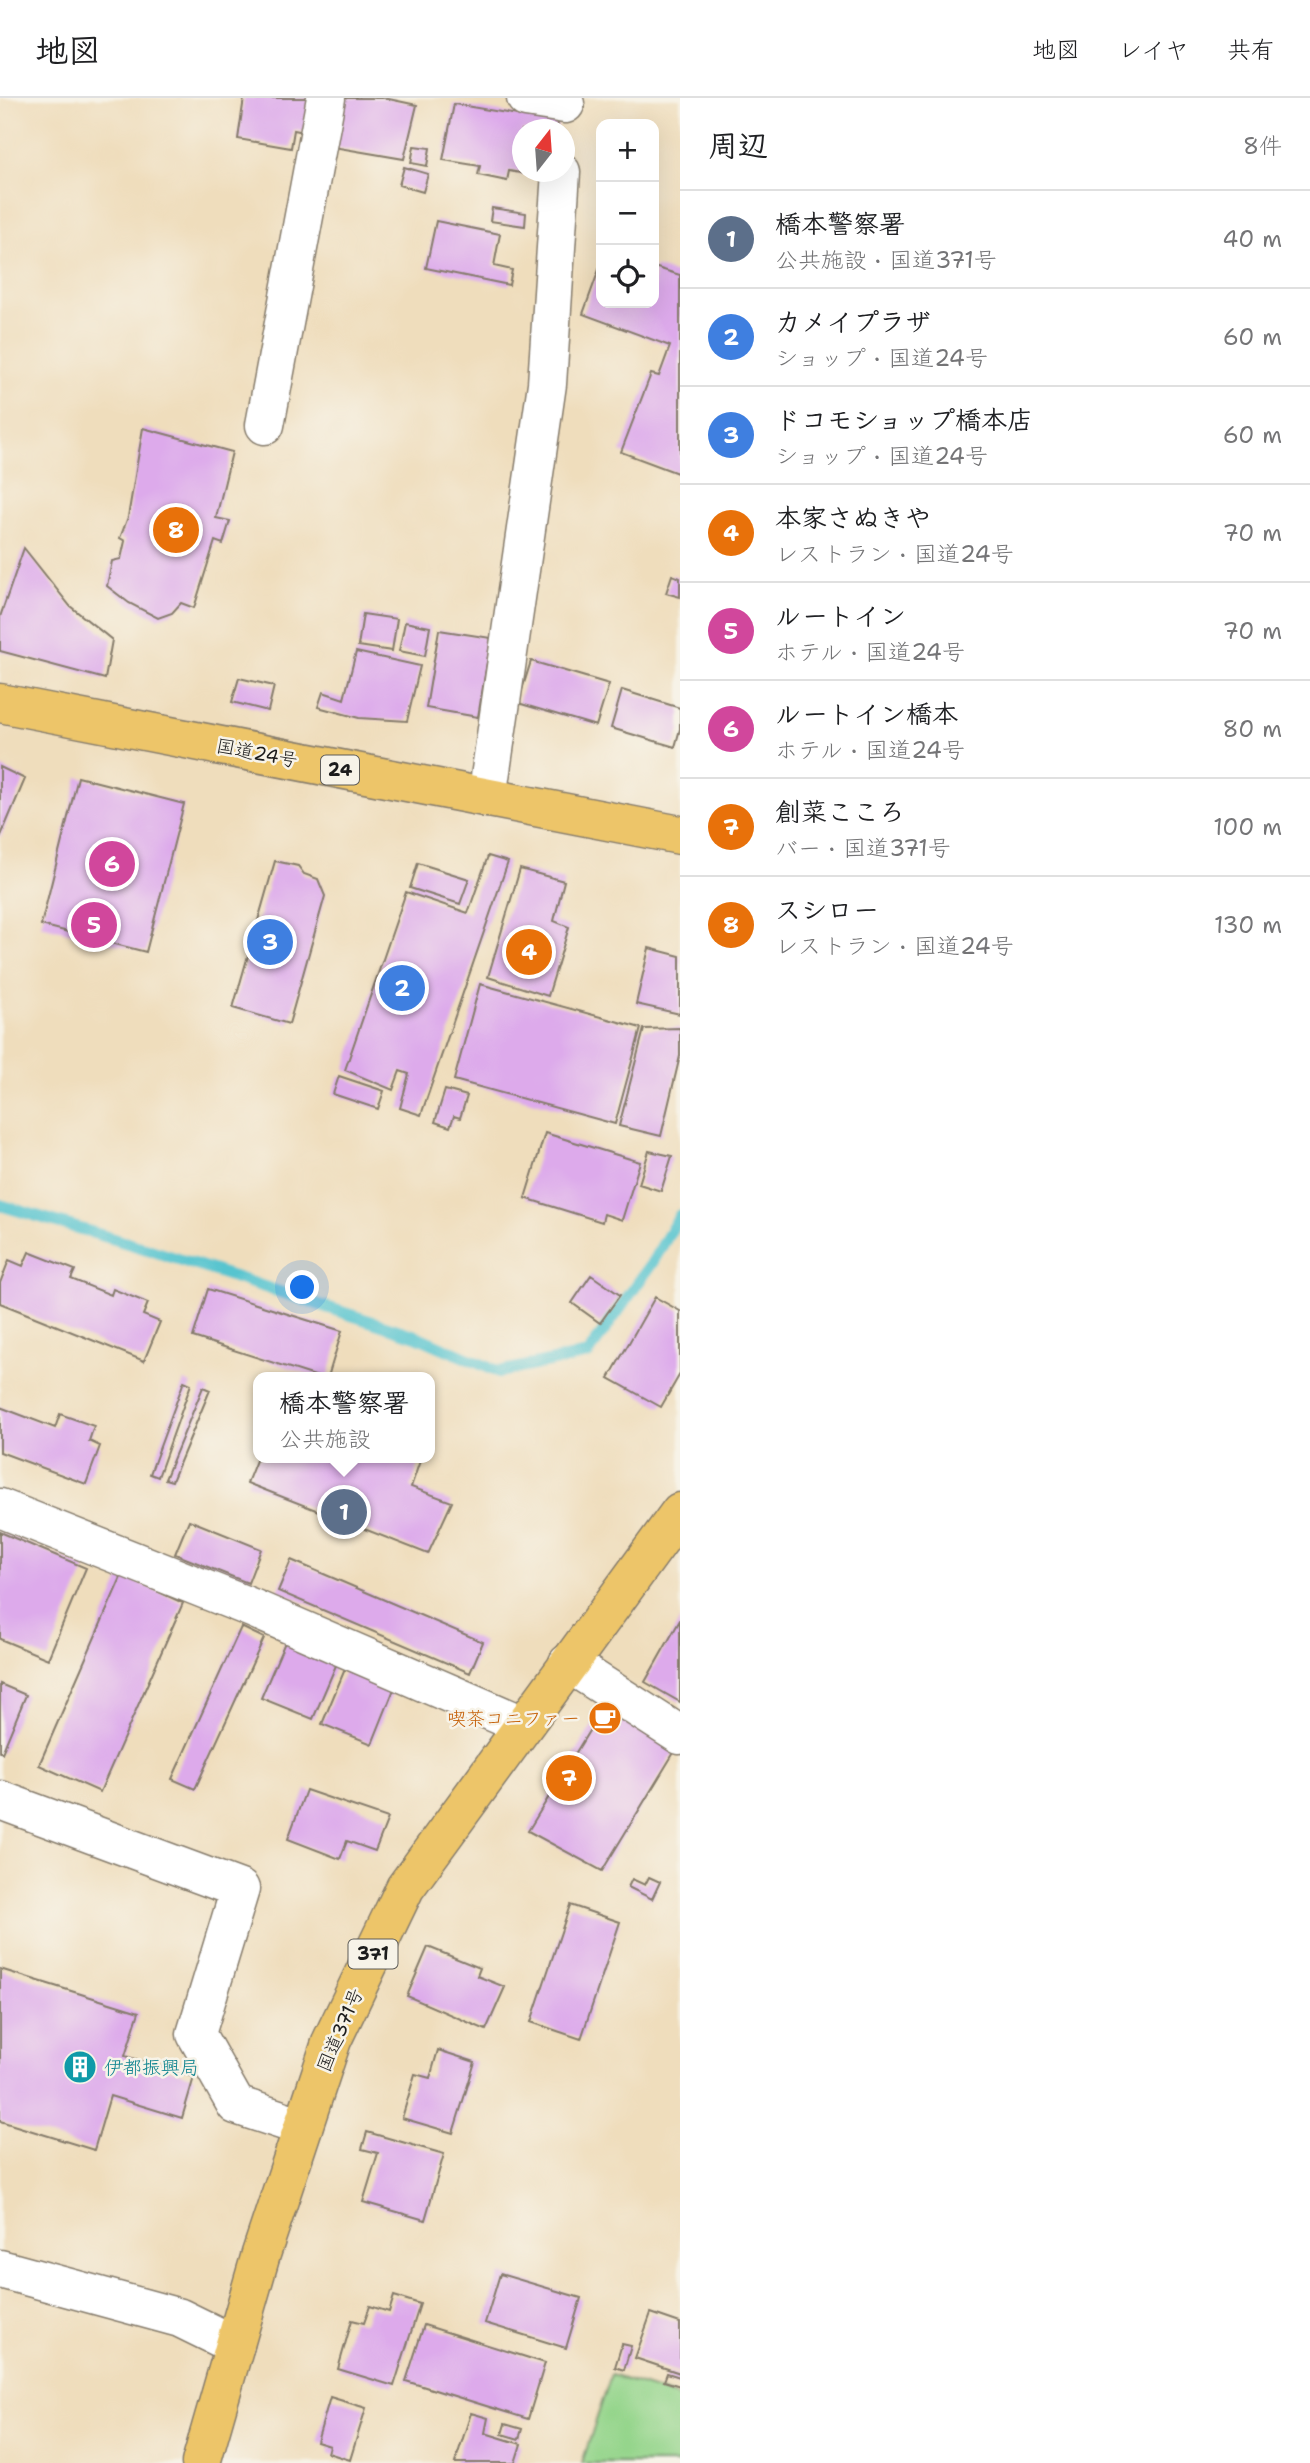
<!DOCTYPE html>
<html lang="ja">
<head>
<meta charset="utf-8">
<style>
	:root { --surface:#fff; --page:#f2f2f2; --text:#202124; --muted:#757577; --line:#e0e0e0; --accent:#b5179e }
	body { margin:0; font-family:"Shantell Sans","Klee One",sans-serif; background:var(--page); color:var(--text) }
	.controls { position:absolute; right:21px; top:21px; display:grid; overflow:hidden; border-radius:14px; box-shadow:0 7px 28px #0002 }
	.controls button { width:63px; height:63px; display:grid; place-items:center; padding:0; border:0; border-bottom:2px solid var(--line); background:var(--surface); color:var(--text); font:35px sans-serif }
	.compass { position:absolute; left:512px; top:21px; width:63px; height:63px; border-radius:50%; background:var(--surface); box-shadow:0 7px 28px #0002; rotate:17deg }
	.you { position:absolute; left:303px; top:1190px; width:24px; height:24px; margin:-18px; border:5px solid #fff; border-radius:50%; background:#1a73e8; box-shadow:0 0 0 10px #1a73e833 }
	.badge { display:grid; place-items:center; width:46px; height:46px; border-radius:50%; background:var(--accent); color:#fff; font-size:23px; font-weight:700 }
	.pin { position:absolute; translate:-50% -50%; border:4px solid #fff; box-shadow:0 2px 7px #0006 }
	.popup { position:absolute; left:253px; top:1274px; width:182px; height:91px; box-sizing:border-box; display:grid; place-content:center; border-radius:14px; background:var(--surface); filter:drop-shadow(0 2px 5px #0005); font-size:23px; white-space:nowrap; color:var(--muted) }
	.popup b { font-size:26px; color:var(--text) }
	.popup::after { content:''; position:absolute; left:50%; top:100%; margin-left:-14px; border:14px solid transparent; border-top-color:var(--surface) }
	.list { margin:0; padding:0; list-style:none }
	h2 { display:flex; justify-content:space-between; align-items:center; height:91px; margin:0; padding:0 28px; font-size:30px }
	h2 small { font-size:23px; font-weight:400; color:var(--muted) }
	.list li { display:grid; grid-template-columns:46px 1fr auto; gap:21px; align-items:center; box-sizing:border-box; height:98px; padding:0 28px; border-top:2px solid var(--line) }
	.list b { display:block; font-size:26px; white-space:nowrap }
	.list p { margin:0; font-size:23px; white-space:nowrap; color:var(--muted) }
	.list em { font-size:23px; font-style:normal; color:var(--muted) }
	.icon { flex:none; width:38px; height:38px; fill:none; stroke:currentColor; stroke-width:2; stroke-linecap:round; stroke-linejoin:round }
	.map { position:relative; flex:none; width:680px; height:2365px; overflow:hidden }
	header { display:flex; align-items:center; gap:42px; box-sizing:border-box; height:98px; padding:0 35px; background:var(--surface); border-bottom:2px solid var(--line) }
	header strong { font-size:33px }
	nav { display:flex; gap:38px; margin-inline-start:auto; font-size:24px }
	main { display:flex }
	aside { flex:1; background:var(--surface) }
	.map>svg:first-child { display:block }
</style>
</head>
<body>
<header>
<strong>地図</strong>
<nav><a>地図</a><a>レイヤ</a><a>共有</a></nav>
</header>
<main>
<div class="map">
<svg width="680" height="2365" viewBox="0 0 680 2365">
	<rect width="100%" height="100%" fill="#f7f3e8"/>
	<filter id="ink" filterUnits="userSpaceOnUse"><feTurbulence type="fractalNoise" baseFrequency=".0143" numOctaves="2"/><feDisplacementMap in="SourceGraphic" scale="14" xChannelSelector="R" yChannelSelector="G"/><feConvolveMatrix kernelMatrix="1 2 1 2 8 2 1 2 1" color-interpolation-filters="sRGB"/></filter>
	<filter id="wash" filterUnits="userSpaceOnUse"><feTurbulence type="fractalNoise" baseFrequency=".00686" numOctaves="4" result="noise"/><feDisplacementMap in="SourceGraphic" scale="28" xChannelSelector="R" yChannelSelector="G"/><feGaussianBlur stdDeviation="1.57" result="paint"/><feColorMatrix in="noise" values="0 0 0 0 0 0 0 0 0 0 0 0 0 0 0 0 0 1.4 0 .05"/><feComposite in="paint" operator="in"/></filter>
	<g filter="url(#wash)">
		<rect width="100%" height="100%" fill="#efddbc"/>
		<path fill="#95d58c" stroke="#587854" stroke-width="2" d="M611 2277 680 2300V2365H582Z"/>
		<g fill="none" stroke-linecap="round" stroke-linejoin="round">
			<path stroke="#57c4cf" stroke-width="12" d="M0 1107 144 1150 416 1238 499 1274 588 1256 652 1165 680 1117"/>
		</g>
		<g id="blocks">
			<path fill="#ddaaeb" d="M244 0H314L309 35 294 32 291 50 238 41Z
				M342 0H384L417 7 404 61 333 49Z
				M454 6 558 24 557 32H522V74H549L548 80 509 73 507 83 478 77 480 68 443 62Z
				M414 48 430 50 427 68 411 65Z
				M404 69 428 76 423 94 399 87Z
				M492 110 526 115 525 128 490 123Z
				M436 123 500 136 494 168 512 172 509 187 426 170Z
				M601 166V205H654V169L680 177V376L621 354 651 276 659 278 670 248 583 216Z
				M143 330 232 354 216 420 230 423 223 446 215 443 194 510 181 505 172 515 158 520 129 505 107 488 112 463 121 461 125 443 120 440 128 419Z
				M24 450 70 508 112 542 105 581 0 553V519Z
				M672 477 680 480V499L666 495Z
				M363 516 397 521 392 553 358 548Z
				M405 524 430 529 425 558 399 553Z
				M439 532 491 540 478 619 426 610Z
				M356 554 420 568 407 623 359 620 318 609 323 594 344 601Z
				M531 563 609 586 596 628 518 605Z
				M239 580 274 588 268 613 232 604Z
				M622 592 680 610V631L675 649 611 630Z
				M0 669 25 681 0 740Z
				M78 679 184 706 146 854 41 827Z
				M488 758 508 764 421 1017 400 1010 409 976 400 973 393 992 345 972 406 794 468 815Z
				M275 763 298 768 304 776 318 781 325 798 289 926 233 910Z
				M418 765 469 781 460 806 410 790Z
				M520 771 564 783 554 823 569 829 548 898 488 879Z
				M649 850 680 858V916L636 906Z
				M480 886 641 930 615 1026 454 982Z
				M680 930V958L661 1038 619 1028 644 931Z
				M339 978 384 993 378 1011 333 996Z
				M445 992 467 998 460 1020 454 1018 450 1029 435 1024Z
				M545 1035 640 1064 622 1122 604 1116 602 1124 525 1100Z
				M649 1053 672 1058 661 1093 639 1086Z
				M29 1154 75 1172 71 1181 111 1197 113 1191 148 1205 143 1217 160 1224 144 1263 0 1205V1185L9 1162 23 1168Z
				M591 1177 620 1197 600 1225 572 1205Z
				M208 1191 342 1233 328 1279H318L193 1239Z
				M655 1199 680 1213V1276L661 1309 609 1280Z
				M184 1283 191 1286 158 1379 150 1376Z
				M203 1289 210 1292 172 1383 165 1381Z
				M0 1309 55 1330 60 1316 94 1328 89 1343 100 1348 86 1386 0 1354Z
				M257 1360H421L411 1389 452 1404 428 1456 247 1385Z
				M189 1422 261 1451 248 1485 175 1456Z
				M0 1434 86 1470 48 1561 0 1541Z
				M291 1462 483 1544 470 1575 278 1493Z
				M122 1477 183 1505 100 1694 39 1667Z
				M680 1522V1604L645 1584Z
				M241 1529 264 1540 195 1691 172 1681Z
				M285 1544 337 1565 313 1621 261 1600Z
				M345 1571 394 1591 372 1646 322 1626Z
				M0 1586 26 1597 2 1655 0 1654Z
				M603 1610 678 1648 602 1773 528 1733Z
				M306 1692 388 1720 375 1753 347 1743 340 1761 288 1741Z
				M649 1779 660 1784 652 1801 628 1789 632 1781 645 1787Z
				M570 1807 620 1824 581 1941 531 1924Z
				M428 1849 480 1870 477 1878 505 1889 486 1932 407 1898Z
				M0 1871 139 1914 125 1958 194 1979 182 2020 110 1998 94 2052 0 2023Z
				M438 1952 475 1964 453 2035 402 2020 415 1976 430 1980Z
				M367 2034 444 2056 425 2122 363 2104 378 2055 362 2051Z
				M500 2176 581 2200 566 2250 485 2225Z
				M394 2198 420 2206 394 2288 338 2271 352 2222 364 2225 370 2208 389 2214Z
				M651 2215 680 2225V2275L635 2260Z
				M424 2227 545 2265 528 2321 406 2283Z
				M622 2246 631 2248 624 2272 615 2269Z
				M667 2275 680 2279V2288L664 2283Z
				M330 2299 366 2310 350 2362 328 2355 330 2348 317 2344Z
				M471 2315 488 2320 485 2335 521 2346 515 2365H455Z
				M505 2326 522 2331 519 2341 502 2336Z"/>
		</g>
	</g>
	<g filter="url(#ink)">
		<use href="#blocks" fill-opacity="0" stroke="#867c6c" stroke-width="2"/>
		<g fill="none" stroke-linecap="round" stroke-linejoin="round">
			<defs>
				<path id="minor" d="M526 0 565 6
					M265 327 326 0
					M487 700 547 286 561 74
					M0 1410 252 1510 523 1627
					M568 1565 680 1637
					M0 1702 240 1791 196 1936 236 2007 303 2029
					M0 2171 180 2220 235 2247"/>
				<path id="highway" d="M0 605 680 737
					M201 2365 261 2156 332 1942 405 1790 680 1414"/>
			</defs>
			<use href="#minor" stroke="#867c6c" stroke-width="41"/>
			<use href="#highway" stroke="#867c6c" stroke-width="41"/>
			<use href="#minor" stroke="#fff" stroke-width="38"/>
			<use href="#highway" stroke="#edc569" stroke-width="38"/>
		</g>
	</g>
	<defs>
		<symbol id="cafe-disc" viewBox="-11 -11 22 22"><circle r="9.5" fill="#e8710a" stroke="#f7f3e8"/><path d="M-5.5-4.5H6V0H3Q3 3.5 0 3.5H-2.5Q-5.5 3.5-5.5 0ZM3-3.2v2h1.7v-2ZM-6 4.5H4V6H-6Z" fill="#fff"/></symbol>
		<symbol id="building-disc" viewBox="-11 -11 22 22"><circle r="9.5" fill="#0f9aa8" stroke="#f7f3e8"/><path d="M-4-6H4V6H1V3H-1V6H-4ZM-2.5-4.3h1.7v1.8h-1.7ZM.8-4.3h1.7v1.8H.8ZM-2.5-1h1.7V.8h-1.7ZM.8-1h1.7V.8H.8Z" fill="#fff"/></symbol>
	</defs>
	<g fill-rule="evenodd">
		<use href="#cafe-disc" x="586" y="1601" width="38" height="38"/>
		<use href="#building-disc" x="61" y="1950" width="38" height="38"/>
	</g>
	<g text-anchor="middle" dominant-baseline="central" stroke-width="5" stroke-linejoin="round" paint-order="stroke">
		<g fill="#f7f3e8" stroke="#5e5c59" stroke-width="2">
			<rect x="321" y="657.5" width="38" height="29" rx="5"/>
			<rect x="348.5" y="1841.5" width="49" height="29" rx="5"/>
		</g>
		<g font-size="18" font-weight="bold" fill="#1c1c1c">
			<text x="340" y="672">24</text>
			<text x="373" y="1856">371</text>
		</g>
		<g font-size="19" fill="#1c1c1c" stroke="#f7f3e8">
			<text transform="translate(257 655) rotate(11)">国道24号</text>
			<text transform="translate(340 1932) rotate(-67)">国道371号</text>
		</g>
		<g font-size="19" fill="#c56008" stroke="#f7f3e8" text-anchor="end">
			<text x="580" y="1620">喫茶コニファー</text>
		</g>
		<g font-size="19" fill="#0d838f" stroke="#f7f3e8" text-anchor="start">
			<text x="104" y="1969">伊都振興局</text>
		</g>
	</g>
</svg>
<div class="controls">
<button>+</button>
<button>−</button>
<button><svg class="icon" aria-label="locate" viewBox="0 0 24 24"><circle cx="12" cy="12" r="6"/><path d="M12 2v4M12 18v4M2 12h4M18 12h4"/></svg></button>
</div>
<svg class="compass" viewBox="-18 -18 36 36"><path d="M0-13l5 13h-10z" fill="#e53935"/><path d="M0 13l5-13h-10z" fill="#757577"/></svg>
<div class="you"></div>
<div class="pin badge" style="left:344px;top:1414px;background:#5c6f8a">1</div>
<div class="popup"><b>橋本警察署</b>公共施設</div>
<div class="pin badge" style="left:402px;top:890px;background:#3f7fe0">2</div>
<div class="pin badge" style="left:270px;top:844px;background:#3f7fe0">3</div>
<div class="pin badge" style="left:529px;top:854px;background:#e8710a">4</div>
<div class="pin badge" style="left:94px;top:827px;background:#d1479c">5</div>
<div class="pin badge" style="left:112px;top:766px;background:#d1479c">6</div>
<div class="pin badge" style="left:569px;top:1680px;background:#e8710a">7</div>
<div class="pin badge" style="left:176px;top:432px;background:#e8710a">8</div>
</div>
<aside>
<h2>周辺<small>8件</small></h2>
<ul class="list">
<li><span class="badge" style="background:#5c6f8a">1</span><div><b>橋本警察署</b><p>公共施設 · 国道371号</p></div><em>40 m</em></li>
<li><span class="badge" style="background:#3f7fe0">2</span><div><b>カメイプラザ</b><p>ショップ · 国道24号</p></div><em>60 m</em></li>
<li><span class="badge" style="background:#3f7fe0">3</span><div><b>ドコモショップ橋本店</b><p>ショップ · 国道24号</p></div><em>60 m</em></li>
<li><span class="badge" style="background:#e8710a">4</span><div><b>本家さぬきや</b><p>レストラン · 国道24号</p></div><em>70 m</em></li>
<li><span class="badge" style="background:#d1479c">5</span><div><b>ルートイン</b><p>ホテル · 国道24号</p></div><em>70 m</em></li>
<li><span class="badge" style="background:#d1479c">6</span><div><b>ルートイン橋本</b><p>ホテル · 国道24号</p></div><em>80 m</em></li>
<li><span class="badge" style="background:#e8710a">7</span><div><b>創菜こころ</b><p>バー · 国道371号</p></div><em>100 m</em></li>
<li><span class="badge" style="background:#e8710a">8</span><div><b>スシロー</b><p>レストラン · 国道24号</p></div><em>130 m</em></li>
</ul>
</aside>
</main>
</body>
</html>
